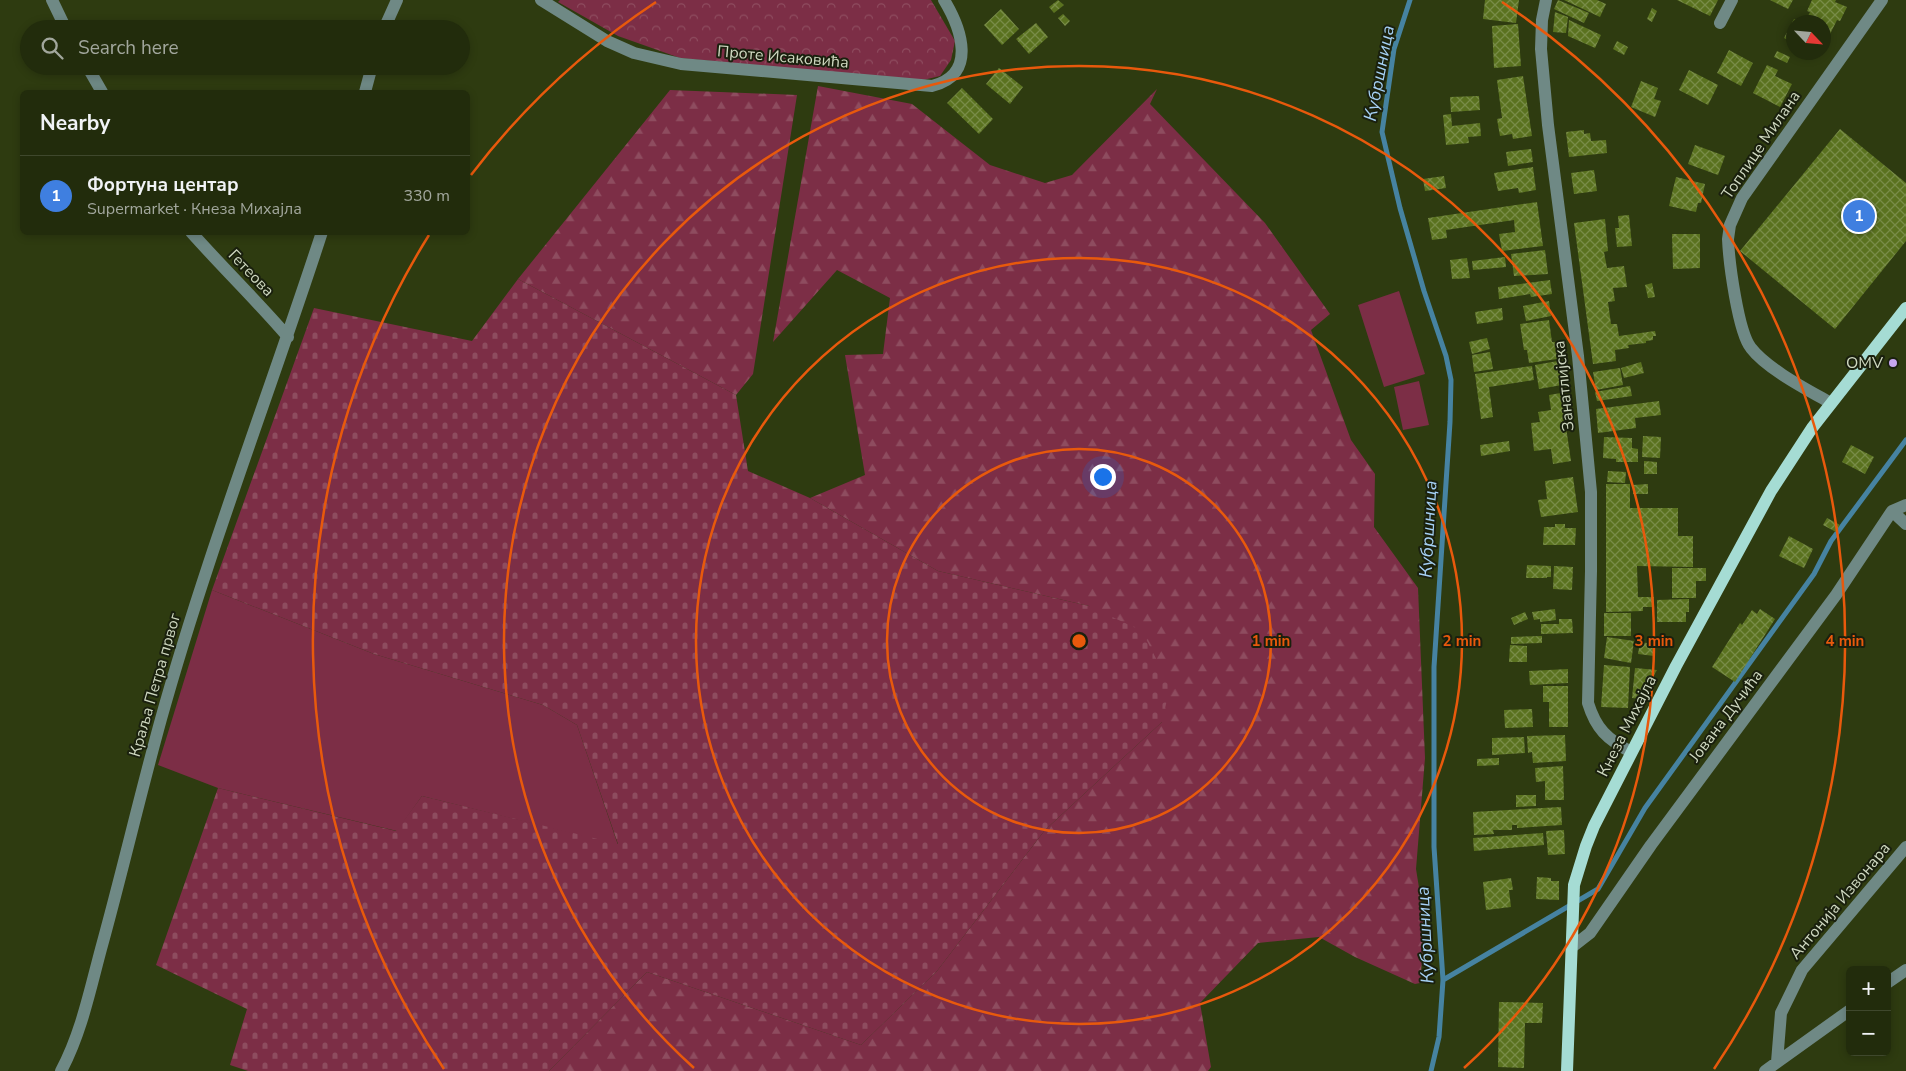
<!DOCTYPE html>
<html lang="en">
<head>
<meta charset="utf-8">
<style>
	:root { --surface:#222c0c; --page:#2a3415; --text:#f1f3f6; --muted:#a2a79d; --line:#3f482d; --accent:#c7a6f0 }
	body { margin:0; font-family:"Nunito Sans",sans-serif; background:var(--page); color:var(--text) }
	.controls { position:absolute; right:15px; bottom:15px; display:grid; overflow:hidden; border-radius:8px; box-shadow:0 2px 8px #0003 }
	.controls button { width:45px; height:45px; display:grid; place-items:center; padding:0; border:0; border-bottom:1px solid var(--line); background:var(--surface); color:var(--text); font:25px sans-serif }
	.compass { position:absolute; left:1786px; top:15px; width:45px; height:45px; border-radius:50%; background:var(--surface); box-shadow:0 2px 8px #0003; rotate:116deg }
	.you { position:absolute; left:1102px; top:476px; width:18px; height:18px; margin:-12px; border:4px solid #fff; border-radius:50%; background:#1a73e8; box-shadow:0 0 0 8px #1a73e833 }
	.badge { display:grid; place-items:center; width:32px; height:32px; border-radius:50%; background:var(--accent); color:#fff; font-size:16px; font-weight:700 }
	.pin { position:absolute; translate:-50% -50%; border:2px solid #fff; box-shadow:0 1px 5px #0006 }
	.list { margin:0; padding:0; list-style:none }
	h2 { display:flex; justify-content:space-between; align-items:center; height:65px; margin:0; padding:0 20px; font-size:21px }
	h2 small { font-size:16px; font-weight:400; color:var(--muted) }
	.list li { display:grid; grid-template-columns:32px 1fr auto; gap:15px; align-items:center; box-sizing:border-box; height:80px; padding:0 20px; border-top:1px solid var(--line) }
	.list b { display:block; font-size:19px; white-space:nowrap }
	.list p { margin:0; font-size:16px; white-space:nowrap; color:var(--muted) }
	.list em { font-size:16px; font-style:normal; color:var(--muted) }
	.icon { flex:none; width:28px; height:28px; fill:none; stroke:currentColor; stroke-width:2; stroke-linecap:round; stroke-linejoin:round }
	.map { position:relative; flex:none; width:1906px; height:1071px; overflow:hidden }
	.search { position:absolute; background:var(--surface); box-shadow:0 2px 8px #0003; left:20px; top:20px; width:450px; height:55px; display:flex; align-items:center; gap:12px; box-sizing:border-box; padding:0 18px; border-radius:28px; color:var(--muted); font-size:19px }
	.panel { position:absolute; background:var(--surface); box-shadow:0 2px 8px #0003; left:20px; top:90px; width:450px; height:145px; border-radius:8px }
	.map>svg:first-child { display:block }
</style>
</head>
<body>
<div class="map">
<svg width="1906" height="1071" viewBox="0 0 1906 1071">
	<defs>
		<pattern id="forest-firs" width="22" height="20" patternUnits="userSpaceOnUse" patternTransform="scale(1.25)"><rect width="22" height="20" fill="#7c2e46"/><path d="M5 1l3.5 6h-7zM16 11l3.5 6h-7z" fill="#8e4c5f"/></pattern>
		<pattern id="cemetery-stones" width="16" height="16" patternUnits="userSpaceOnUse" patternTransform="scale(1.25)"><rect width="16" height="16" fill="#7c2e46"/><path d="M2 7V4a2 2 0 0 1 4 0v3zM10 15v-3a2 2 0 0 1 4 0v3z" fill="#8e4c5f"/></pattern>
		<pattern id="park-crowns" width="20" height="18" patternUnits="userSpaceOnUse" patternTransform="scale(1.25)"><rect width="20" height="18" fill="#7c2e46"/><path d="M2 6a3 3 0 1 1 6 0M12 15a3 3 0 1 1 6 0" fill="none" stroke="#8e4c5f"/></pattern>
		<pattern id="building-cross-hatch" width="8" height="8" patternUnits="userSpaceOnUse" patternTransform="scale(1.25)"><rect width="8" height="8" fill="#5a721f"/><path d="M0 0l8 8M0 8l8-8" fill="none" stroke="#788c48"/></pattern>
	</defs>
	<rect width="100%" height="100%" fill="#2e3b10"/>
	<path fill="#7c2e46" d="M1399 291 1425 374 1384 387 1358 305Z
		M1419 381 1429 425 1403 430 1394 387Z
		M212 590 374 654 543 705 577 725 618 845 422 796 397 831 218 788 158 765Z"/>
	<path fill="url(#forest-firs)" d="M818 86 912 104 990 165 1045 183 1072 175 1157 89 1150 104 1265 223 1330 314 1311 330 1351 440 1375 474 1374 527 1418 588 1425 758 1416 869 1425 925 1420 983 1415 984 1355 957 1319 937 1258 943 1200 1003 1211 1067 1208 1071H549L647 972 861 1045 937 971 1045 830 1162 722 1089 606 938 571 810 498 865 475 845 355 883 354 890 298 837 270 773 342Z
		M670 90 797 95 753 374 736 395 518 279Z"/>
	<path fill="url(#cemetery-stones)" d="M518 279 736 395 748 471 810 498 938 571 1089 606 1142 631 1170 686 1162 722 1045 830 937 971 861 1045 647 972 549 1071H248L230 1065 247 1009 156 965 218 788 396 831 422 796 618 844 577 725 543 705 374 654 212 590 314 308 472 341Z"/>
	<path fill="url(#park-crowns)" d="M560 0H931L955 41 951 60 940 76 919 81 680 58 618 36 558 2Z"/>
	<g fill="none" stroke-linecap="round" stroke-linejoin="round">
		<path stroke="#4683a1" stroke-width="5" d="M1410 0 1394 49 1382 132 1400 208 1424 291 1446 356 1451 380 1450 422 1434 667V847L1443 980 1439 1037 1431 1071
			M1443 980 1598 889 1645 808 1814 574 1831 541 1906 440"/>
	</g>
	<path fill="url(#building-cross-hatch)" d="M1058 0 1064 5 1054 13 1049 7Z
		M1485 0H1519L1516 23 1483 19Z
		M1558 0 1589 13 1584 23 1554 9Z
		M1564 0H1597L1606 4 1600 17Z
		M1677 0H1718L1710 16Z
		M1770 0H1793L1788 9Z
		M1812 0H1836L1835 2 1847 7 1840 21 1837 20 1830 34 1824 31V22H1805L1810 12 1807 11Z
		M1652 8 1657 11 1652 22 1647 19Z
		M1001 9 1019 29 1002 45 984 25Z
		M1555 12 1568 17 1566 33 1553 32Z
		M1063 14 1070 21 1065 26 1058 18Z
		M1794 19 1801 22H1794V43L1784 38Z
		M1569 20 1601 35 1595 48 1568 36Z
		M1036 23 1048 37 1029 54 1016 39Z
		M1518 24 1521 66 1494 68 1492 26Z
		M1617 41 1628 47 1624 55 1613 49Z
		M1729 50 1753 63 1741 86 1717 73Z
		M1777 51 1790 57 1787 63 1774 57Z
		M1767 65 1778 70 1775 76 1792 84 1780 107 1753 93Z
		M999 68 1023 87 1010 104 986 84Z
		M1689 70 1718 85 1708 105 1679 90Z
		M1523 76 1532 136 1513 139 1512 134 1500 136 1497 119 1502 118 1497 80Z
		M1641 81 1658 88 1654 99 1661 101 1655 117 1631 107Z
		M962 88 993 119 979 134 947 103Z
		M1479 96 1480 110 1451 112 1450 97Z
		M1451 114 1452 126 1480 123 1481 136 1468 137 1469 143 1446 145 1443 115Z
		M1840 129 1906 183V241L1835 329 1740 251Z
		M1584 130V134L1590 133 1591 141 1606 140 1607 153 1569 157 1566 132Z
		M1695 145 1725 156 1718 175 1688 164Z
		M1531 149 1533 162 1508 166 1506 152Z
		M1533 167 1536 190 1519 193 1518 188 1498 191 1494 173Z
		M1594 170 1597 191 1574 194 1571 173Z
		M1444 176 1446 188 1425 191 1423 179Z
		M1676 177 1705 184 1701 203H1698L1696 212 1669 206Z
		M1537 202 1543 246 1502 251 1499 234 1515 232 1514 220 1446 230 1447 238 1432 240 1428 218Z
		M1629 215 1632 246 1617 247 1615 228H1619L1618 216Z
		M1605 219 1608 251 1604 252 1607 268 1624 266 1627 287 1613 288 1615 301 1608 302 1611 324H1617L1619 336 1655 331 1656 336H1653V340L1646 341V343L1628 345 1629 348 1615 350 1616 361 1593 364 1574 223Z
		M1672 234H1700V268L1673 269Z
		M1545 250 1548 274 1514 276 1511 254Z
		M1505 257 1506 267 1473 270 1472 261Z
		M1467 258 1470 278 1452 279 1450 260Z
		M1550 280 1552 294 1531 297 1530 294 1499 299 1498 287Z
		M1652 283 1655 297 1648 298 1645 285Z
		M1549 301 1551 316 1526 321 1523 306Z
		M1502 308 1503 320 1477 324 1475 312Z
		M1549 320 1552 342H1555L1557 359 1529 363 1527 350H1524L1520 324Z
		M1487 338 1490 349 1472 354 1469 342Z
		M1490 352 1493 369 1474 372 1472 355Z
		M1558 361 1562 385 1539 389 1535 365Z
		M1641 362 1644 373 1624 378 1621 368Z
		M1532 366 1534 380 1489 387 1493 417 1481 419 1475 374Z
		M1620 368 1623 385 1596 390 1593 372Z
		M1630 386 1632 396 1597 401 1595 392Z
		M1561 393 1571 461 1553 464 1551 449 1534 451 1531 423 1540 422 1538 412 1551 410 1549 395Z
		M1659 401 1661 415 1635 418 1636 428 1598 433 1596 409Z
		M1643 436 1661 437 1660 458 1642 457Z
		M1604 437 1632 438V448L1638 449V462H1616V459L1603 458Z
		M1509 441 1510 451 1481 456 1480 445Z
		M1851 445 1874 457 1865 474 1842 462Z
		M1644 461 1657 462V474H1644Z
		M1608 471 1626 472 1625 483 1607 482Z
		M1573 477 1578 512 1541 517 1538 500 1547 499 1545 481Z
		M1606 484H1630V508H1678V536H1693V567L1637 566 1638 597H1654V607H1643V611L1606 612Z
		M1648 484V494H1633V485Z
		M1827 518 1840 525 1836 532 1823 525Z
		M1555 524H1565V528H1576L1575 545H1543L1544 527H1555Z
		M1789 536 1813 549 1804 568 1779 556Z
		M1527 565 1551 566V577H1547V578H1526Z
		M1554 566 1573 567 1572 590 1553 589Z
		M1672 568H1706V581H1696V598H1672Z
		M1689 599V612H1686V622H1657V600Z
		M1555 609 1556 620 1540 622V619L1534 620 1532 612Z
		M1760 609 1775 619 1735 682 1712 667 1740 623 1742 625 1752 610 1757 614Z
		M1525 612 1528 619 1514 625 1511 618Z
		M1604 613H1631V636H1604Z
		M1559 619H1572L1573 633 1541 634V624H1559Z
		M1542 636V643L1511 644V637Z
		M1607 637 1634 641 1631 663 1604 658Z
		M1640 642 1655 644 1654 656 1638 654Z
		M1510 645 1527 646V662H1509Z
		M1604 665 1630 667 1628 708 1601 707Z
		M1635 668 1657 670 1640 699 1632 698Z
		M1568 669V683L1530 685 1529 671Z
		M1543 686H1568V727H1549V702H1543Z
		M1532 709 1533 727 1505 728 1504 710Z
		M1565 735 1566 761 1533 763 1532 752 1528 753 1527 736Z
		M1524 737 1525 753 1492 755V738Z
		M1499 758V765L1477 766V759Z
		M1563 766 1564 800H1545V781L1536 782 1535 768Z
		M1516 795H1536V806L1516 807Z
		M1561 807 1562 825 1517 828V825H1512V830H1493L1494 834 1474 835 1473 812Z
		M1564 830 1565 854 1548 855 1546 831Z
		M1543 833 1544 845 1474 851 1473 838Z
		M1537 877 1551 878V881H1559V900L1536 899Z
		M1511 878 1513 890H1509L1511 907 1486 910 1483 882Z
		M1499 1002 1543 1003 1542 1023H1525L1524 1068 1498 1067Z"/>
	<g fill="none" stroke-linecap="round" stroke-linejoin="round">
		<path stroke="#6f8985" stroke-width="12" d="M52 0 66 29
			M541 0 607 41 634 53 681 64 932 86C978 75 961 28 944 0
			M1546 0 1542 20 1541 49 1548 125 1578 356 1591 492V571L1588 703C1596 729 1607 739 1631 752
			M1720 23 1732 0
			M384 29 397 0
			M87 66 102 92
			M365 92 372 66
			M191 232C223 268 257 301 288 337
			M1831 403C1808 390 1767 369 1751 348 1738 332 1729 262 1728 239L1730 225 1742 198 1882 0
			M1892 511 1906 524
			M1572 947 1590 933 1651 845 1836 595 1892 511 1906 505
			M1887 983 1906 970
			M1777 1062 1781 1013 1802 970 1906 847
			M61 1071C81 1034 90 990 101 949 122 873 140 795 161 719 207 554 269 395 322 232
			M1765 1071 1850 1010"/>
		<path stroke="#a5dcd4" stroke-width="12" d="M1567 1071 1574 885 1586 846 1594 826 1676 666 1771 491 1812 428 1906 308"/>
	</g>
	<g fill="none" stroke="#e8590c" stroke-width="2.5">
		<circle cx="1079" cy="641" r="192"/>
		<circle cx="1079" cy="641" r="383"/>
		<path d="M694 1068A575 575 0 1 1 1464 1068"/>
		<path d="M444 1069A766 766 0 0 1 429 235M471 175A766 766 0 0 1 656 2M1502 2A766 766 0 0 1 1714 1069"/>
	</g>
	<circle fill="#c7a6f0" stroke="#1a200e" stroke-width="2" cx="1893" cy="363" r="5"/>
	<g text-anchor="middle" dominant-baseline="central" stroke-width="4" stroke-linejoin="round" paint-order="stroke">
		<g font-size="16" fill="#cfd8c0" stroke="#1a200e">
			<text transform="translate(783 57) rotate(5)">Проте Исаковића</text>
			<text transform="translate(1761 145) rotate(-56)">Топлице Милана</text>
			<text transform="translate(251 273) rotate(46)">Гетеова</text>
			<text transform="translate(1564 386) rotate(-96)">Занатлијска</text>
			<text transform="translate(155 685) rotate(-74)">Краља Петра првог</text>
			<text transform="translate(1726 716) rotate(-53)">Јована Дучића</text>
			<text transform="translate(1627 726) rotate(-63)">Кнеза Михајла</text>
			<text transform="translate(1840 901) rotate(-50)">Антонија Извонара</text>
		</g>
		<g font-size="16" fill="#cfd8c0" stroke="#1a200e" text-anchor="end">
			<text x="1883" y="363">OMV</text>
		</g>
		<g font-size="18" font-style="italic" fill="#a5d0f4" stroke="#1a200e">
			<text transform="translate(1379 73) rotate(-79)">Кубршница</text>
			<text transform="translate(1428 529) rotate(-87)">Кубршница</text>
			<text transform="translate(1425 935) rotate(-93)">Кубршница</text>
		</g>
	</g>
	<circle cx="1079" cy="641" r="8" fill="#e8590c" stroke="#1a200e" stroke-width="2.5"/>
	<g font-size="15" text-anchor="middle" font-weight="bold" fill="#e8590c" stroke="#1a200e" stroke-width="4" stroke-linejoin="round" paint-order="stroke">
		<text x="1271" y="646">1 min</text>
		<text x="1462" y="646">2 min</text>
		<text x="1654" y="646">3 min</text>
		<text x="1845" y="646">4 min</text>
	</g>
</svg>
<div class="controls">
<button>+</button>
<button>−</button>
</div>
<svg class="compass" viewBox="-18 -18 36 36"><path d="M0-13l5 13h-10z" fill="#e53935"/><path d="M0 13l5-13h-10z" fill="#a2a79d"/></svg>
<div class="you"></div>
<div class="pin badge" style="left:1859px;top:216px;background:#3f7fe0">1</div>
<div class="search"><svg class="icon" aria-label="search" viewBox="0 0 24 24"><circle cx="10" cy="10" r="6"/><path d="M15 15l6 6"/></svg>Search here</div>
<section class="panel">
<h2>Nearby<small></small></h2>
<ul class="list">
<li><span class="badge" style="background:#3f7fe0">1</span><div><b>Фортуна центар</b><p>Supermarket · Кнеза Михајла</p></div><em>330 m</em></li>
</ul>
</section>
</div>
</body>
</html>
